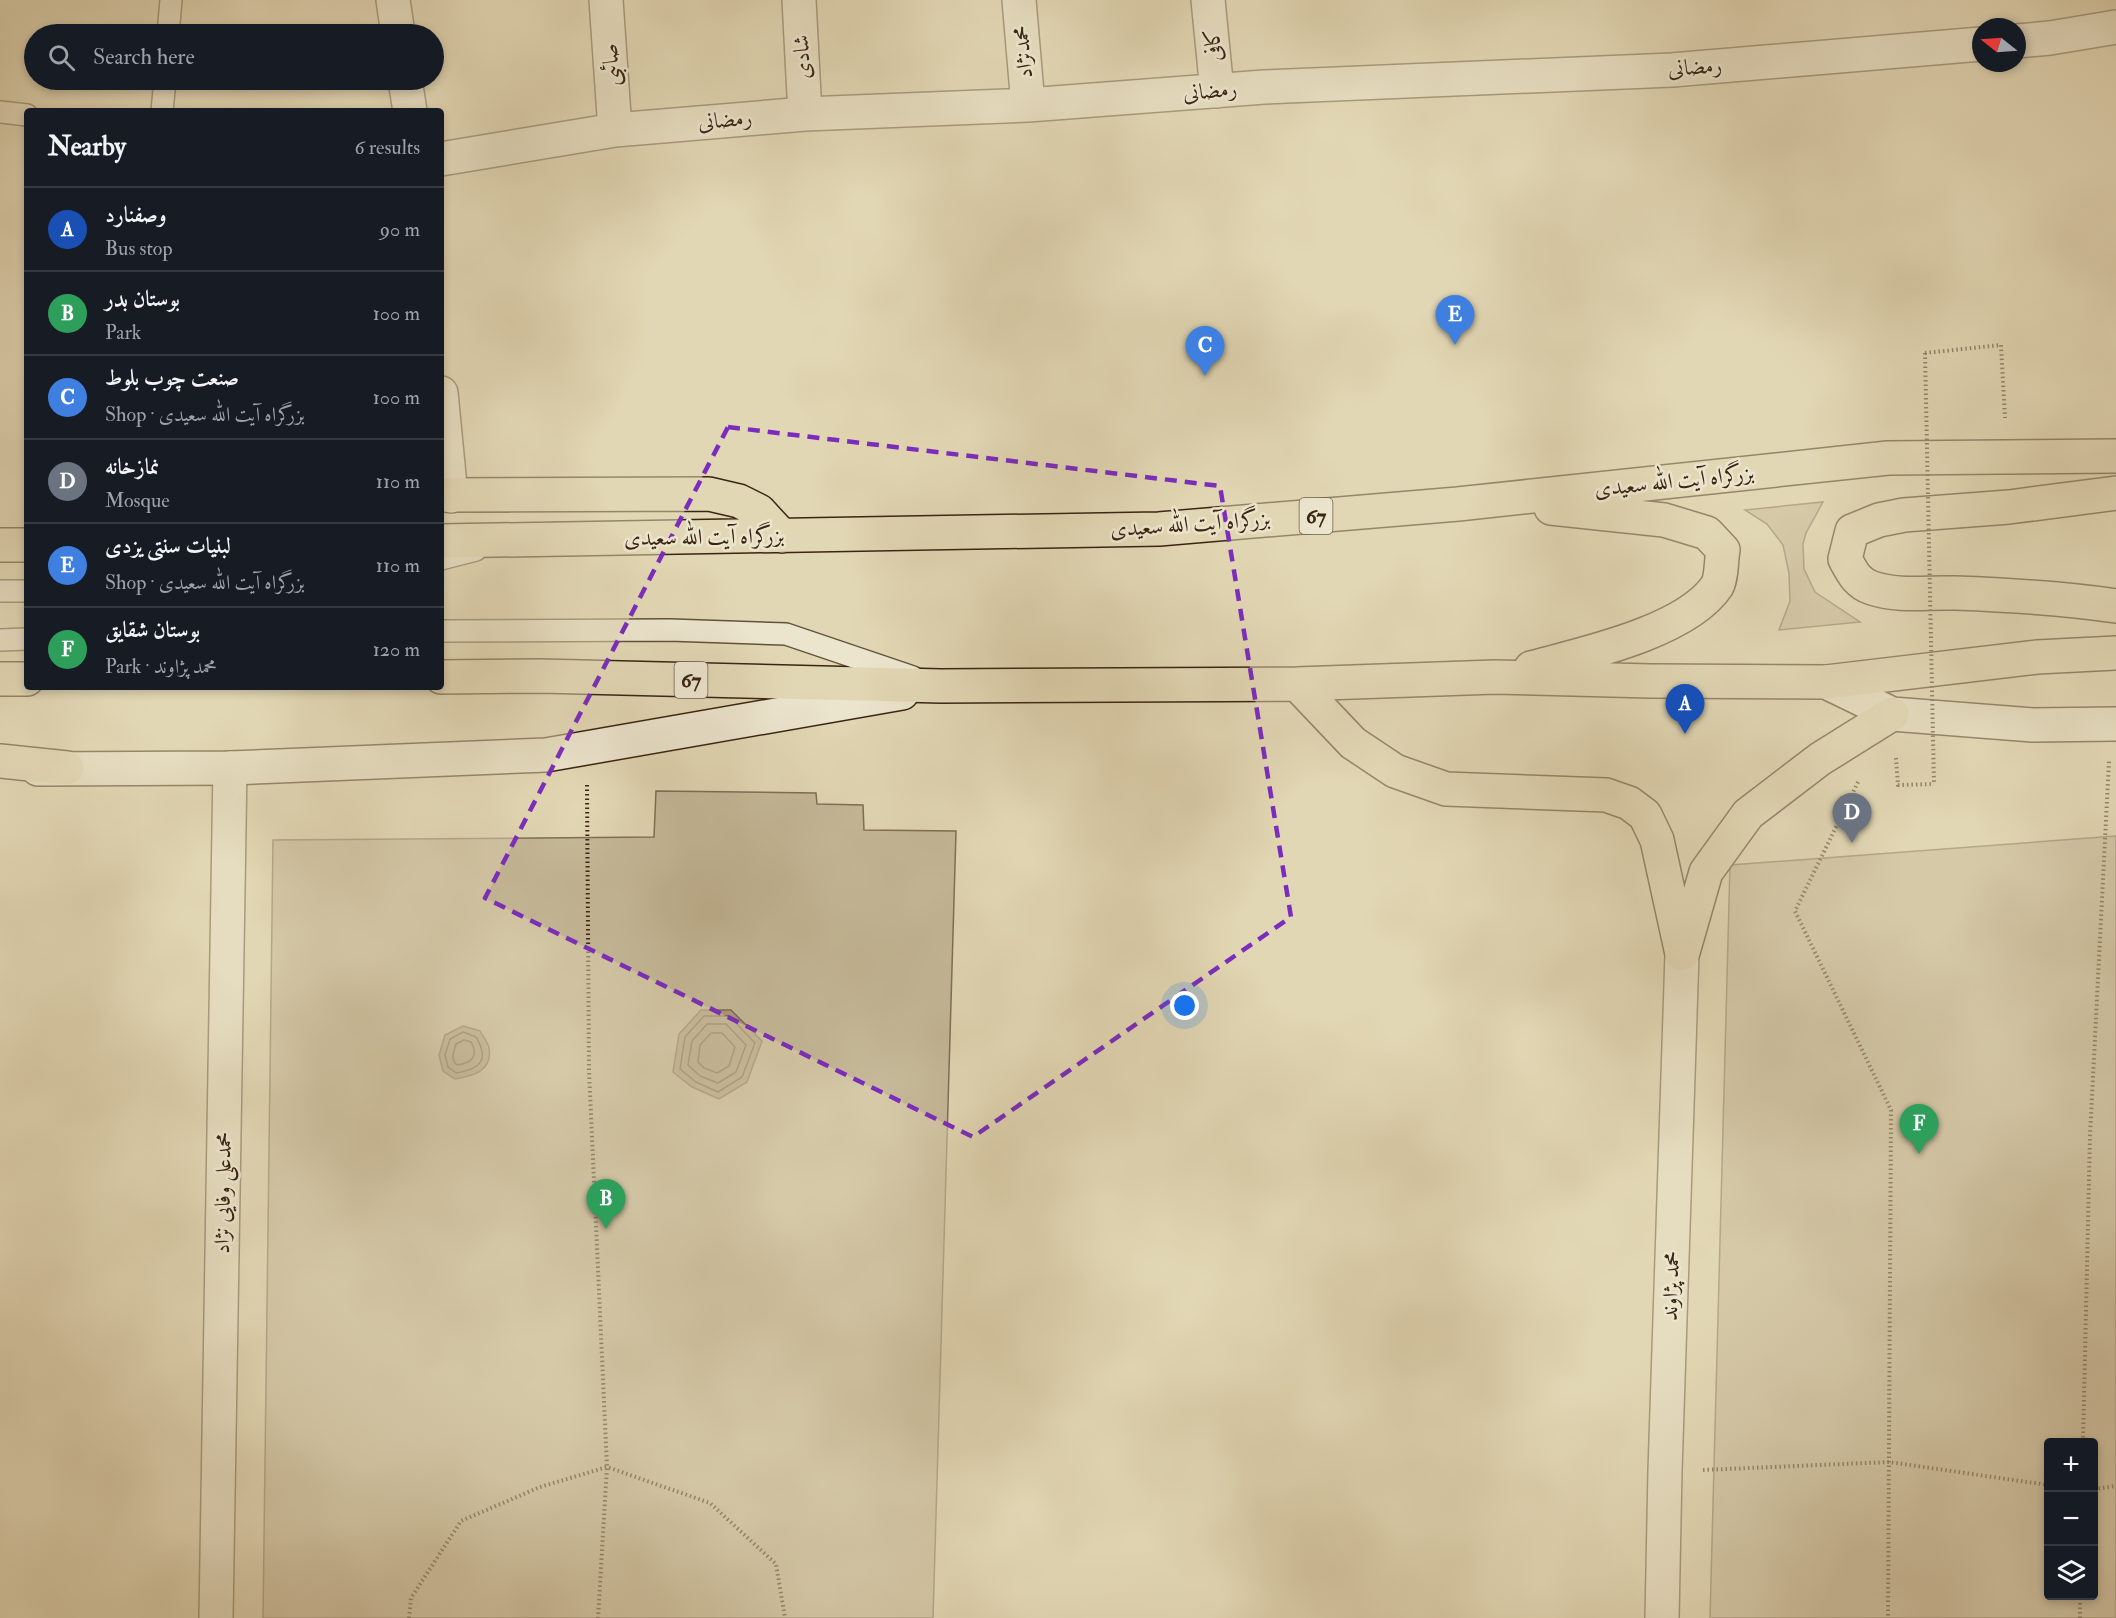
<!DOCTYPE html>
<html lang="en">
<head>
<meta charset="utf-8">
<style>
	:root { --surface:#171b24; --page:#20242c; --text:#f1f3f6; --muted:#9ea1a6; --line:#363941; --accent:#c59692 }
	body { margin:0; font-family:"IM FELL Double Pica",Amiri,serif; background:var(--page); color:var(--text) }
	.controls { position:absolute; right:18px; bottom:18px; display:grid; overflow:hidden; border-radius:6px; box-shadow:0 3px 9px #0003 }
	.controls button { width:54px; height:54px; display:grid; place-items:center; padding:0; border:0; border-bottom:2px solid var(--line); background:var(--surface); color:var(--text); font:30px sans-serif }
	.compass { position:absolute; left:1972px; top:18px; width:54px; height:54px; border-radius:50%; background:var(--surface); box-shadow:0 3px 9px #0003; rotate:287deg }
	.you { position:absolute; left:1185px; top:1006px; width:21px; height:21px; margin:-15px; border:4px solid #fff; border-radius:50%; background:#1a73e8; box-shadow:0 0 0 9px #1a73e833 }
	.badge { display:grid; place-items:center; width:39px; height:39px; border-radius:50%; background:var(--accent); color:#fff; font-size:20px; font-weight:700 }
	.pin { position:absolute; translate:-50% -50px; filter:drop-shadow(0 2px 3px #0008) }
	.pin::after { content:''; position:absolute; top:32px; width:21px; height:18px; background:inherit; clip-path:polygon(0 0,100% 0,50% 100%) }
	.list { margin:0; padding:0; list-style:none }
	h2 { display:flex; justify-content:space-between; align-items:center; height:78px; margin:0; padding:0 24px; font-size:26px }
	h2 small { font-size:20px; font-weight:400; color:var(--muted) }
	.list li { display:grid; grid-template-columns:39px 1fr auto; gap:18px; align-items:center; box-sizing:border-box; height:84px; padding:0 24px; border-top:2px solid var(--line) }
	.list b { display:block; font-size:22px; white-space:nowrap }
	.list p { margin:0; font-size:20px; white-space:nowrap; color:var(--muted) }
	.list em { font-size:20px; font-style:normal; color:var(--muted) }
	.icon { flex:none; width:33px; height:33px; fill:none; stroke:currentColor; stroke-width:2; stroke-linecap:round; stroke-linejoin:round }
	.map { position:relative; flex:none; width:2116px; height:1618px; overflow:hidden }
	.search { position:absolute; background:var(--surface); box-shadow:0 3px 9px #0003; left:24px; top:24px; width:420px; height:66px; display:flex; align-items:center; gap:15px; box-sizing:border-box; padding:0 21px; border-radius:33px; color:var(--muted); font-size:22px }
	.panel { position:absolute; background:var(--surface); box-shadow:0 3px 9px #0003; left:24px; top:108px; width:420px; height:582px; border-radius:6px }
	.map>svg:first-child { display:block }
</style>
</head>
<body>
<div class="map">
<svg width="2116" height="1618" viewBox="0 0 2116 1618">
	<rect width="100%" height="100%" fill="#e2d7b4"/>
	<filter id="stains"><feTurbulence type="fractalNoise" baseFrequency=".00333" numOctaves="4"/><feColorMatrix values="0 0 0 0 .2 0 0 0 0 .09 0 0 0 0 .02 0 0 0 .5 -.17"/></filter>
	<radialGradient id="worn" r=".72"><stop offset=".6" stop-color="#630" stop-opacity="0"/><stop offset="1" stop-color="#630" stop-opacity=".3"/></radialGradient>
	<path fill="#c5b999" stroke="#7f6f56" stroke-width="1.5" fill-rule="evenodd" d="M1823 502 1806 533 1803 544 1804 569 1815 592 1860 622 1779 630 1790 601 1789 573 1783 545 1767 524 1745 510Z
		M656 791 816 793 817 804 863 805 864 830 956 831 933 1618H263L273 840 654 837Z
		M2116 836V1618H1710L1730 865ZM2048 1442H2094V1596H2048Z"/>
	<path fill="#a99a7d" stroke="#7c6b53" stroke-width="1.5" d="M701 1010H731L762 1041 747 1082 719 1099 692 1087 673 1072 679 1034Z
		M463 1026 480 1031C482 1035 488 1042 489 1048 493 1072 472 1076 455 1079L443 1071 439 1055 445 1035Z"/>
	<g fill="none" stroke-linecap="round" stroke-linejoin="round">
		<path stroke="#716048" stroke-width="1.5" d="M704 1016H729L755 1043 742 1077 718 1092 696 1082 680 1069 685 1037Z
			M707 1024H726L746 1045 736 1072 718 1083 700 1076 688 1065 692 1041Z
			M463 1032 476 1037C490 1060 480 1069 456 1073L448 1067 445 1055 450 1039Z
			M711 1033H722L735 1047 729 1066 717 1073 704 1068 698 1062 700 1045Z
			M464 1040 471 1042C479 1056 472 1063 457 1065 450 1060 454 1051 456 1044Z"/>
		<defs>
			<path id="service" d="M168 34 171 0
				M162 111 165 80
				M0 112 27 115
				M441 559 476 550
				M0 591H27
				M441 631 670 630 786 634 913 677
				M0 640 27 639"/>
			<path id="minor" d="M393 0 398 34
				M606 0 615 130
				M799 0 805 114
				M1019 0 1028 105
				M1208 0 1217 91
				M2017 41 2050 38 2116 27
				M405 80 410 111
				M441 159 615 130 805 114 1028 105 1264 87 1672 70 1981 44
				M441 393 451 496"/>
			<path id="tertiary" d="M216 1618 230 768
				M1662 1618 1665 1471 1682 954"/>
			<path id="secondary" d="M1826 682 1892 714 2033 725 2116 724
				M38 769 230 768 546 755 902 693"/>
			<path id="trunk" d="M2116 493 2009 507 1904 515 1879 520 1852 531 1845 559C1852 572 1857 583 1872 588 1899 597 1927 592 1955 593 2009 595 2063 598 2116 606
				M441 495 709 494 739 501 759 511 782 536
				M441 541 1159 529 1458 504 1888 458 2116 456
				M0 545H27
				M1531 668C1583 654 1686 632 1717 586 1722 577 1721 560 1723 550L1707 533 1664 520 1551 508
				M441 677 540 676 941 686 1297 684 1495 677 1650 681 1826 682 2037 657 2116 653
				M0 679H27
				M1297 684 1353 743 1395 771 1446 789 1606 795 1629 803 1645 815 1657 840 1682 954
				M0 761 67 768
				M1683 952 1706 872 1748 814 1820 759 1892 714"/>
		</defs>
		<use href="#service" stroke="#63523b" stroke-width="24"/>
		<use href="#minor" stroke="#63523b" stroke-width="36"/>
		<use href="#tertiary" stroke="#63523b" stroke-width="36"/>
		<use href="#secondary" stroke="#392513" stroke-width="36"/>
		<use href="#trunk" stroke="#392513" stroke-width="36"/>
		<path stroke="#392513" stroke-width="4" stroke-dasharray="1.5 3" stroke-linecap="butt" d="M1925 353 2001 345 2005 418
			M1896 758 1898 785 1934 784
			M1858 782 1795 911 1891 1110 1888 1618
			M587 785 589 1071 607 1467 598 1618
			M2083 1442 2090 1136 2109 761
			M1703 1470 1889 1462 2048 1485
			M2094 1489 2116 1486
			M409 1618 411 1598 461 1521 540 1487 607 1467 710 1503 776 1564 785 1618
			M2080 1618V1596"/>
		<use href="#service" stroke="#ece5ce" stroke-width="21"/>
		<use href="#minor" stroke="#ece5ce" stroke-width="33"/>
		<use href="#tertiary" stroke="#ece5ce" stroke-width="33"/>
		<use href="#secondary" stroke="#ece5ce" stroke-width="33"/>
		<use href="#trunk" stroke="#e2d7b4" stroke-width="33"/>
		<path stroke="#392513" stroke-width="4" stroke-dasharray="1.5 3" stroke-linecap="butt" d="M1925 353 1934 784"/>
	</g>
	<path d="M0 0H2116V1618H0ZM728 427 1220 486 1291 917 973 1137 485 898Z" fill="#e2d7b4" fill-opacity=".55" fill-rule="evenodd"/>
	<path fill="none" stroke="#7b2cbf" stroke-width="4.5" stroke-dasharray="12 8" stroke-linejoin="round" d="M728 427 1220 486 1291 917 973 1137 485 898Z"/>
	<g text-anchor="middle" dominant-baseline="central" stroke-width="5" stroke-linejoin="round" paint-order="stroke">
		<g fill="#ece5ce" stroke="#6f5f4b" stroke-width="1.5">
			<rect x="1299.5" y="498" width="33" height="36" rx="4.5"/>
			<rect x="674.5" y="662" width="33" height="36" rx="4.5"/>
		</g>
		<g font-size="21" font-weight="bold" fill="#392513">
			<text x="1316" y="516">67</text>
			<text x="691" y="680">67</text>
		</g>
		<g font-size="22" fill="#392513" stroke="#ece5ce">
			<text transform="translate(1213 45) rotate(-95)">کافی</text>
			<text transform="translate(1023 52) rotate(-95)">محمدنژاد</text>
			<text transform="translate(802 57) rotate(-93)">شادی</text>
			<text transform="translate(611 65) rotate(-94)">صائبی</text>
			<text transform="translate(1695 67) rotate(-4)">رمضانی</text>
			<text transform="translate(1210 91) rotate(-5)">رمضانی</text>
			<text transform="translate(725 120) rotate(-5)">رمضانی</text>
			<text transform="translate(1674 481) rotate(-6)">بزرگراه آیت الله سعیدی</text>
			<text transform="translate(1190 524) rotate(-4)">بزرگراه آیت الله سعیدی</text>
			<text transform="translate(704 537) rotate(-1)">بزرگراه آیت الله سعیدی</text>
			<text transform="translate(223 1193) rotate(-89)">محمدعلی وفایی نژاد</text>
			<text transform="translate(1671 1286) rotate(-88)">محمد پژاوند</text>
		</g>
	</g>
	<rect width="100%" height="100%" filter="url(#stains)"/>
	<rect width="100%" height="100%" fill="url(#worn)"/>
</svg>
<div class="controls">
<button>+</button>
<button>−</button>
<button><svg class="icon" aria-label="layers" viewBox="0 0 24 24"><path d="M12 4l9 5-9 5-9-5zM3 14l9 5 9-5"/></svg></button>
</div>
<svg class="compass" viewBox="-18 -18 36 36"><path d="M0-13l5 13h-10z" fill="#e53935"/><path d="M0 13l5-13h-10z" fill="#9ea1a6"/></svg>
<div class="you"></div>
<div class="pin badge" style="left:1685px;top:734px;background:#1a4fb4">A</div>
<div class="pin badge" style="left:606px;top:1229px;background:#2e9e5b">B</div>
<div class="pin badge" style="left:1205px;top:376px;background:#3f7fe0">C</div>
<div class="pin badge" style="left:1852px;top:843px;background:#6b7280">D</div>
<div class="pin badge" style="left:1455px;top:345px;background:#3f7fe0">E</div>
<div class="pin badge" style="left:1919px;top:1154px;background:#2e9e5b">F</div>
<div class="search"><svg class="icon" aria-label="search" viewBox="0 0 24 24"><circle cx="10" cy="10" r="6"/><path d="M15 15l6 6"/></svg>Search here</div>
<section class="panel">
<h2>Nearby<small>6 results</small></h2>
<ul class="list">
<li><span class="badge" style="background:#1a4fb4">A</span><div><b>وصفنارد</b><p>Bus stop</p></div><em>90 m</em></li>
<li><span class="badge" style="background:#2e9e5b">B</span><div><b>بوستان بدر</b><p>Park</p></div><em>100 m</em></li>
<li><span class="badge" style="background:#3f7fe0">C</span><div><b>صنعت چوب بلوط</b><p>Shop · بزرگراه آیت الله سعیدی</p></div><em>100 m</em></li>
<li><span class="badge" style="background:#6b7280">D</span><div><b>نمازخانه</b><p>Mosque</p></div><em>110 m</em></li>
<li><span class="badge" style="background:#3f7fe0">E</span><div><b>لبنیات سنتی یزدی</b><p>Shop · بزرگراه آیت الله سعیدی</p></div><em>110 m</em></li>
<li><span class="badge" style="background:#2e9e5b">F</span><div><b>بوستان شقایق</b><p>Park · محمد پژاوند</p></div><em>120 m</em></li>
</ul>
</section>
</div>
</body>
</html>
